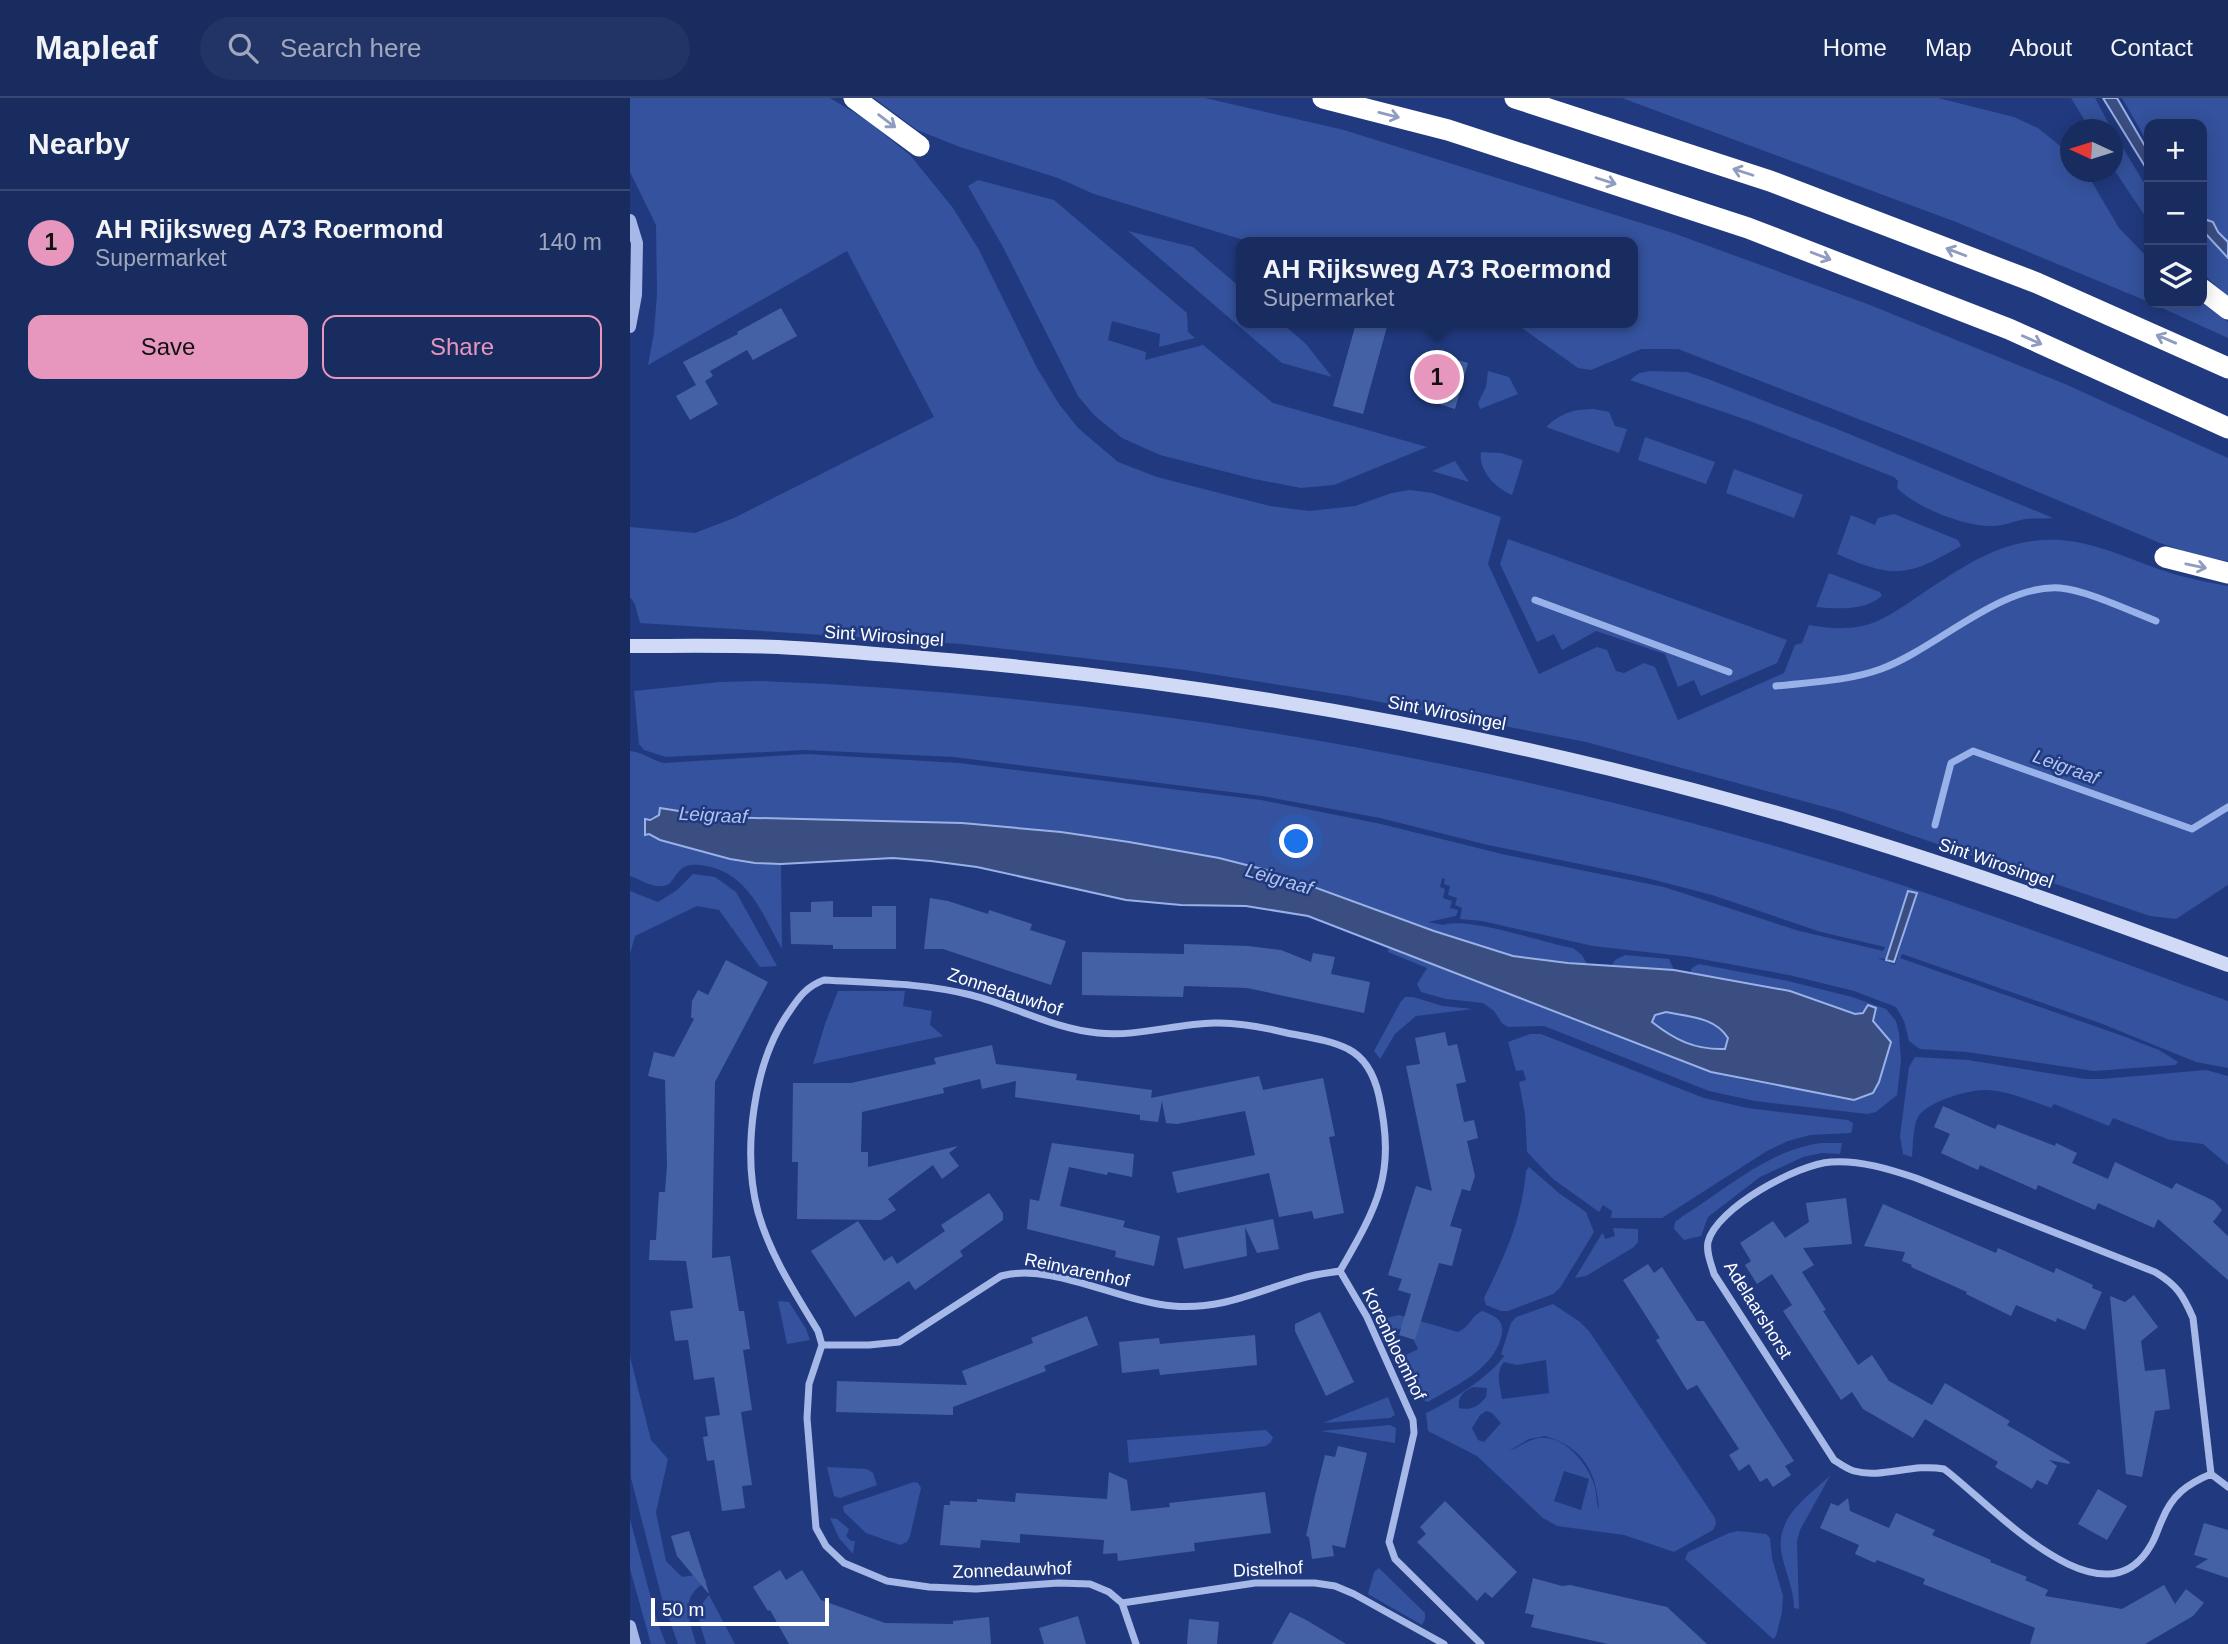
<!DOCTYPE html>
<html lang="en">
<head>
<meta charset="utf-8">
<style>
	:root { --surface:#192c5f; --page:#223465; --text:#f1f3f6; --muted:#9fa7bd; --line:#374874; --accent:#e797bd }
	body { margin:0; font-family:Helvetica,sans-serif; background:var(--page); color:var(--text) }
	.controls { position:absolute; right:21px; top:21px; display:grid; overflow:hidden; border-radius:14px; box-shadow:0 4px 18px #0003 }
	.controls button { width:63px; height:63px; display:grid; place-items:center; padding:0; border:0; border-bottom:2px solid var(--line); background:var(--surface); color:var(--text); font:35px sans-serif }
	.compass { position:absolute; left:1430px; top:21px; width:63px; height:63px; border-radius:50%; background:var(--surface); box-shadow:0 4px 18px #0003; rotate:274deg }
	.scale { position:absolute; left:21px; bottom:18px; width:178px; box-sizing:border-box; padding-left:7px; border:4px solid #fff; border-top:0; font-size:19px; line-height:24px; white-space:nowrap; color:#fff; -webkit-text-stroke:5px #213a7f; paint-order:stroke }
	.you { position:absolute; left:667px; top:744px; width:24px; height:24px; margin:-18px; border:5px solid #fff; border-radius:50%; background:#1a73e8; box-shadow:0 0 0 10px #1a73e833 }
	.badge { display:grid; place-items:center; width:46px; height:46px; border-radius:50%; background:var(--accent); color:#111; font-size:23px; font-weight:700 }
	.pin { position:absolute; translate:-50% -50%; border:4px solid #fff; box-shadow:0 2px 7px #0006 }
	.popup { position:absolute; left:606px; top:139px; width:402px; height:91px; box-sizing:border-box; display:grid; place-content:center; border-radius:14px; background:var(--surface); filter:drop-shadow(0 2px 5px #0005); font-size:23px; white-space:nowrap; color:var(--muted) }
	.popup b { font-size:26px; color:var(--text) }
	.popup::after { content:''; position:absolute; left:50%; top:100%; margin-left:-14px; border:14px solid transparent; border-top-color:var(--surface) }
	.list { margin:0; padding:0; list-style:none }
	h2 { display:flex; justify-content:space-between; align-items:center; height:91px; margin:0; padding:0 28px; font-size:30px }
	h2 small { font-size:23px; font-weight:400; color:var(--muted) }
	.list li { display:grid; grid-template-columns:46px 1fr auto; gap:21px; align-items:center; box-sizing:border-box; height:105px; padding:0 28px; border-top:2px solid var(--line) }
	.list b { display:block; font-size:26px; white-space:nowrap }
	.list p { margin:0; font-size:23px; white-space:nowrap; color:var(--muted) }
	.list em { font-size:23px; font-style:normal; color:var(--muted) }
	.actions { display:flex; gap:14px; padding:21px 28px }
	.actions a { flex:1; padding:16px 0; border:2px solid var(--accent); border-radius:14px; text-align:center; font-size:24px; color:var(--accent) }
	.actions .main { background:var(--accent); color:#111 }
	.icon { flex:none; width:38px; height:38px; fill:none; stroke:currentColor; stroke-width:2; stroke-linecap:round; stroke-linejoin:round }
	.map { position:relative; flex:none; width:1598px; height:1546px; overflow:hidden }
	header { display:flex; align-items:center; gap:42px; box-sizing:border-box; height:98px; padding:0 35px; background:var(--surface); border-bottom:2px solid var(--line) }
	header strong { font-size:33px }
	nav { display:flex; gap:38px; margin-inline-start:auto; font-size:24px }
	.search { width:490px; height:63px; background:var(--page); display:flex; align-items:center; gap:18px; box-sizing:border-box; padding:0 24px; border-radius:38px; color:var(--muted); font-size:26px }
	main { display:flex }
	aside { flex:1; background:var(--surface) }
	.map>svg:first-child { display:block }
</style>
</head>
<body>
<header>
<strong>Mapleaf</strong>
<div class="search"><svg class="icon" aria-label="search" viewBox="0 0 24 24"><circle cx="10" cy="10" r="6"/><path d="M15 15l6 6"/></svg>Search here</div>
<nav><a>Home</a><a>Map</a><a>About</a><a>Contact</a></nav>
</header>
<main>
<aside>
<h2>Nearby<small></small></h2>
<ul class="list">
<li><span class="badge">1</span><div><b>AH Rijksweg A73 Roermond</b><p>Supermarket</p></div><em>140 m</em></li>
</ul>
<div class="actions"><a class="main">Save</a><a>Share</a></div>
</aside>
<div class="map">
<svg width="1598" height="1546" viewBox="0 0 1598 1546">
	<rect width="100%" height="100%" fill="#213a7f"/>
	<path fill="#34529d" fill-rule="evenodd" d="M0 0H200L238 23 280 57 323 110 349 152 407 270 429 306 448 330 488 364 527 379 640 408 679 413 725 408 762 395 780 392 802 395 871 419 858 466 909 576 967 549 977 552 986 573 994 575 1014 565 1025 569 1048 622 1154 575 1165 547 1172 545 1179 527C1196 530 1214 532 1232 528 1251 524 1268 512 1284 501 1321 477 1357 449 1402 443 1457 435 1500 464 1551 478 1566 482 1582 485 1598 488V787L1546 821 1520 818 1210 713 956 644 719 598 556 572 331 546 10 525 5 506 0 499V429L65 435 104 420 304 319 217 153 18 267 24 235 27 196 26 127 0 74Z
		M244 0H575L714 32 1043 135 1240 207 1435 286 1598 360V463L1568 458 1530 445 1303 350 1048 251H1011L961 272 948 270 885 225H1003V144H620L464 96 428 80 330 49 287 32Z
		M992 0H1308L1384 19 1408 30 1440 56V74H1456L1489 130 1519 161V204L1326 124Z
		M1441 0H1465L1482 32 1460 31Z
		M1492 0H1598V144L1588 134 1583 124 1575 135 1598 160V199L1572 175V26H1519V47Z
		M1482 32 1519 93V124L1483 70Z
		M348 82 424 102 557 215 558 234 565 240 529 249 530 236 482 223 478 242 516 254 515 262 573 247 643 305 797 349 704 387 671 390 624 381 530 357 492 340 464 317 448 298 373 149 338 88Z
		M498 133 563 149 611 190V225H652L676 246 702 279 652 265Z
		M1521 205H1572L1598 224V240Z
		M858 273 879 279 888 296 850 311 848 305 856 289Z
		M1021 273 1057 274 1078 281 1207 331 1423 420C1414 421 1404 420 1395 421 1384 423 1374 428 1363 428 1335 429 1287 410 1267 390L1268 383 1264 379 1120 323 1000 282 1009 275Z
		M964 311 979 314 985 328 997 331 989 355 916 329C931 315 944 311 964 311Z
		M1015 339 1085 364 1076 386 1008 362Z
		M851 354 871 355 893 362 882 397C866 390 848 373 851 354Z
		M825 363 839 384 802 373Z
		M1104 371 1173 397 1164 420 1096 395Z
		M1264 416 1328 442 1331 448C1277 479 1264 481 1207 456L1221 417 1245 427 1248 420Z
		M878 441 1157 542 1147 565 1071 598 1064 582 1048 589 1035 556 966 533 932 552 924 536 907 544 870 466Z
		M1199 475 1250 494 1252 498C1234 513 1208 511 1186 509Z
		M129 583C500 598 871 662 1225 772 1351 812 1474 858 1598 903V970L1566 964 1470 925 1272 856 1270 860 1490 937 1529 952 1548 964 1545 967 1464 973 1337 954 1290 951 1279 943 1274 923 1266 909 1224 893 1159 877 1060 859 963 848 852 823 830 821 832 810 825 807 827 800 818 797 820 788 814 786 815 781 812 780 810 789 815 791 813 800 822 803 820 810 828 812 826 818 798 824 813 827C839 818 913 845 943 850L952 857 957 866 883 858 804 833 640 773 589 760 499 744 431 734 332 725 87 719 40 711 16 722V736L30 742 138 766H151L152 851C133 818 121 780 81 769 72 767 63 765 54 769 48 773 45 779 40 785 29 794 11 782 0 778V653C13 654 21 662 34 665L177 656 329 665 631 702 751 726 872 756 1034 789 1166 832 1253 853 1255 849 1191 834 1082 797 1013 779 858 747 750 720 632 698 324 659 175 652 36 659 14 652 9 646 4 593 90 584ZM1278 792 1287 795 1265 867 1247 860 1256 861Z
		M63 776 85 779 106 794 147 868 130 869 89 812 67 808 5 838 0 856V793L28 804 47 792Z
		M759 849 1064 968 1114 982 1224 1002 1246 909 1233 905 1238 907 1236 912 1225 916 1160 893 1060 875 1062 870 1069 866 1158 883 1222 899 1256 911 1266 923 1269 935 1271 963 1267 997 1246 1014 1237 1016 1125 1003 1079 993 914 928 878 929 872 925 864 913 853 905 816 901 791 894 787 886 797 870 758 854Z
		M995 857 1039 861 1044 872 982 867 985 862Z
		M208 893H275L273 908 302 913 300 927 313 938 183 966 195 926Z
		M775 899H783L813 908 843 911 786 918 765 936 750 961 744 953 770 905Z
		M1036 914C1059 919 1085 919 1098 940L1095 951C1062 950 1048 943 1021 924L1025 917Z
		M900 936H911L1074 1000 1117 1010 1218 1022 1223 1025 1222 1033 1220 1035 1180 1037 1158 1043 1137 1053 1032 1120H981L982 1113 973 1107 969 1114 923 1081 897 1054 895 1016 889 984 896 982 893 972 886 973 878 944Z
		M1285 959 1338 962 1455 981H1472L1576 972 1598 978V1067L1573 1046 1540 1042 1483 1020 1479 1028 1424 1006 1421 1010C1401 1003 1378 993 1357 992 1340 991 1294 1004 1287 1021 1283 1031 1283 1048 1282 1059L1273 1056 1270 1038 1279 969Z
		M1192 1045H1212L1210 1056 1192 1055 1173 1059 1130 1079 1078 1119 1071 1138 1054 1142 1044 1131 1045 1124 1053 1118C1096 1091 1140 1051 1192 1045Z
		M899 1069 930 1096 956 1114 964 1134 930 1190 923 1196 878 1213H871L856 1207 854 1200C876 1155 891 1124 896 1073Z
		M983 1130 1008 1131V1144L1004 1149 956 1178 945 1180 971 1137 973 1135 975 1141 985 1138Z
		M148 1203 159 1204 176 1231 180 1242 157 1246Z
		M923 1206 950 1224 959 1233 1085 1420 1086 1426 1083 1432 1044 1454 994 1437 927 1428 913 1420 847 1358 798 1333 796 1315C817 1306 861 1278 874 1258L871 1256 881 1225 886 1219ZM916 1262 919 1295 872 1301C870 1288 865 1274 874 1264L887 1267ZM843 1289 857 1290 856 1299C849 1308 841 1313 829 1310 827 1299 834 1293 843 1289ZM856 1313 862 1315 871 1325 854 1344 848 1342 842 1330 850 1317ZM915 1338C953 1349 967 1374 969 1412 966 1405 967 1395 964 1386 957 1365 934 1336 908 1340 898 1342 888 1350 879 1353L899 1341ZM934 1373 959 1381 951 1412 924 1403Z
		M852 1213C866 1218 876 1223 871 1240 861 1273 826 1287 798 1304L793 1302 774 1258 788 1251 777 1228 762 1234 756 1220 769 1217 828 1234C839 1230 842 1217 852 1213Z
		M0 1259 21 1342 38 1361 26 1414 36 1463 52 1479 72 1476 77 1484C49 1497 59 1522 66 1546H48L32 1501 1 1380Z
		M758 1299 765 1317 760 1320 693 1325Z
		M760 1327 766 1330 765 1345 691 1333Z
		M636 1332 643 1339 641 1344 636 1348 499 1365 497 1342Z
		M197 1369 237 1371 243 1375 247 1387 210 1400 204 1398Z
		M1200 1378 1170 1432 1167 1443 1169 1511 1164 1510C1164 1490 1154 1472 1151 1452 1147 1418 1178 1398 1200 1378Z
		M284 1384 288 1385 291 1390 280 1438 277 1444 270 1447 236 1435 214 1414 213 1408 219 1406Z
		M200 1420 207 1421 219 1431 216 1438 221 1443H225L223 1456 209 1440Z
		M0 1421 27 1523 36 1546H21L0 1471Z
		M1108 1433 1136 1436 1140 1440 1142 1460 1153 1498 1152 1514 1146 1538 1143 1541 1055 1461 1058 1454 1099 1435Z
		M749 1470 795 1515V1521L792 1527 738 1496 744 1474Z
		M79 1497 105 1546H76C70 1524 63 1515 79 1497Z"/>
	<path fill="#3b4e82" stroke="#99b1e9" stroke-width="2" fill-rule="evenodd" d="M1473 0H1487L1519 55V75Z
		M1577 122 1583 124 1588 134 1598 144V160L1575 135 1573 124Z
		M30 710 87 719 332 725 431 734 499 744 589 760 640 773 804 833 883 858 938 865 1044 872 1160 893 1225 916 1233 915 1238 907 1246 910 1243 923 1261 944 1249 984 1243 995 1224 1002 1081 974 678 818 616 808 551 807 496 802 347 769 301 763 263 760 151 766 125 765 100 761 30 742 19 736 15 737V721L20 722 29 717ZM1036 914C1059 919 1085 919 1098 940L1095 951C1065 952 1045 942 1022 924L1025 917Z
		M1278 793 1287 795 1264 864 1256 862Z"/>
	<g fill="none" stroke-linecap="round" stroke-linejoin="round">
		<path stroke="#99b1e9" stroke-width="7" d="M905 502 1099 574
			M1146 588C1181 584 1218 583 1251 571 1306 551 1370 486 1430 490 1456 492 1500 513 1526 523
			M1305 727 1321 665 1343 653 1562 731 1598 709"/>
	</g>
	<path fill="#4561a6" d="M151 210 167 238 123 262 117 252 80 273 83 278 75 283 88 306 60 322 46 298 66 287 53 264 108 236 107 234Z
		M726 225H758L733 316 703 308Z
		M802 255 838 265 825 311 789 300Z
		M300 800 318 803 358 816 359 812 402 826 400 832 436 843 421 887 313 851H294Z
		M203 803V819H242V808H266V851H203V847L161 846 160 814H181V804Z
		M554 846 618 848 651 852 681 864 683 855 705 859 701 876 740 884 734 915 617 890 554 888 553 899 452 897V854L554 856Z
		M96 862 138 884 85 984 82 1160 100 1158 109 1213H114L120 1251 113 1252 122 1312 111 1314 122 1387 112 1388 115 1410 92 1413 84 1362 77 1363 73 1339 78 1338 75 1319 90 1317 84 1279 64 1282 58 1242 45 1243 40 1213 63 1210 56 1163 19 1162 20 1142H26L29 1094H35L37 1067 35 982 18 978 24 954 44 959 64 921 61 919 62 903 68 892 78 897Z
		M815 934 818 948 827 946 836 984 826 986 834 1024 844 1022 848 1040 837 1043 845 1078 840 1093 832 1091 820 1128 832 1131 822 1168 809 1165 785 1242 769 1237 781 1196 768 1192 772 1181 758 1177 786 1088 802 1093 776 968 790 966 785 940Z
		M362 947 366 966 447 976 446 982 522 992 521 1000 629 978 633 992 693 980 705 1038 699 1039 714 1115 684 1121 682 1113 649 1119 639 1075 547 1095 542 1074 625 1057 615 1013 547 1026 536 1025 532 1003 528 1024 510 1022V1017L385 999 386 983 352 991 350 981 313 990 314 995 232 1014 231 1054H238V1069L328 1048 319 1055 329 1068 312 1081 303 1067 258 1101 266 1112 251 1122 167 1121 168 1064H162L163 985H221L306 966 304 960Z
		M1313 1008 1365 1031 1368 1026 1425 1048 1426 1045 1447 1055 1442 1065 1478 1081 1485 1064 1542 1091 1546 1085 1584 1103 1592 1112 1583 1124 1598 1138V1182L1528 1121 1524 1130 1468 1105 1465 1112 1408 1087 1406 1092 1350 1067 1348 1072 1311 1055 1320 1036 1304 1029Z
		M422 1045 504 1056 502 1079 478 1074 477 1077 439 1069 430 1108 495 1123 493 1129 530 1138 524 1168 485 1159 486 1153 397 1131 400 1101 409 1103Z
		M359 1095 373 1115V1122L330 1153 333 1158 285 1192 279 1183 225 1219 181 1153 228 1123 254 1163 262 1158 267 1166 315 1133 311 1127Z
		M1216 1100 1222 1146 1173 1150 1184 1167 1172 1174 1196 1212 1193 1213 1228 1267 1242 1257 1259 1283 1302 1307 1315 1285 1380 1323 1377 1327 1440 1364 1439 1366 1419 1362 1427 1368 1417 1387 1407 1382 1402 1391 1365 1369 1368 1364 1295 1321 1283 1340 1233 1311 1222 1294 1211 1302 1153 1213 1162 1207 1142 1176 1127 1186 1115 1167 1121 1163 1110 1145 1143 1123 1155 1140 1179 1124 1176 1105Z
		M1253 1106 1366 1155 1368 1150 1424 1175 1426 1170 1463 1187 1462 1190 1472 1194 1455 1232 1427 1220 1426 1224 1386 1207 1381 1218 1336 1196 1337 1194 1281 1169 1282 1167 1272 1163 1275 1154 1234 1148Z
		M643 1121 649 1151 627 1155 615 1129 617 1158 554 1171 547 1140Z
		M1018 1166 1024 1175 1032 1169 1067 1223H1074L1164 1363 1155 1368 1161 1377 1143 1389 1137 1380 1130 1384 1119 1366 1109 1373 1099 1357 1109 1351 1067 1287 1057 1292 1026 1242 1030 1240 993 1182Z
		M1504 1197 1528 1229 1511 1243 1515 1273 1535 1271 1540 1311 1525 1313 1512 1379 1496 1376 1480 1198 1495 1204Z
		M690 1214 724 1284 696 1298 665 1233V1226Z
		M457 1218 468 1247 414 1268 416 1273 323 1309V1317L206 1314 207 1283 337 1287 332 1273 403 1245 401 1240Z
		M625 1237 627 1267 530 1277 529 1271 492 1275 489 1244 529 1240 530 1246Z
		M708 1348 737 1355 715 1450 702 1447 704 1458 682 1461 679 1439 676 1438 685 1397 695 1357 705 1359Z
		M479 1374 497 1382 501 1413 540 1409 539 1405 635 1394 641 1435 564 1445 565 1453 488 1463 487 1455 473 1456 474 1442 390 1436V1445L351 1442 350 1450 310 1447 314 1407H320V1403L347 1404V1401L385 1404 386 1395 477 1401Z
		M1468 1391 1497 1408 1477 1442 1448 1426Z
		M1218 1400 1220 1413 1259 1430 1266 1415 1305 1432 1302 1437 1361 1462 1360 1464 1397 1479 1395 1482 1418 1492 1415 1498 1492 1511 1534 1487 1545 1506 1556 1491 1574 1505 1563 1518 1515 1546H1400L1405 1530 1293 1486 1295 1481 1247 1462 1245 1465 1225 1456 1229 1447 1190 1430 1201 1405 1208 1408Z
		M815 1403 887 1474 862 1500 855 1494 847 1503 787 1444 796 1436 790 1429Z
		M1574 1425 1598 1432V1480L1565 1469 1578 1461 1564 1457Z
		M59 1433 79 1495H78L47 1458 41 1438Z
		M150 1472 156 1482 172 1472 191 1502 255 1525 323 1526V1523L359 1519 361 1546H159L140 1512 138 1513 123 1489Z
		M903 1480 932 1488 940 1487 1037 1509 1077 1546H978L901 1529 904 1517 895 1515Z
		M660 1514 678 1523 716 1546H642Z
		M448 1518 456 1546H414L409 1530Z
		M559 1521 589 1524 587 1546H557Z"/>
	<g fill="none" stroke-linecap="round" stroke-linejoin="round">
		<path stroke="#a5b8e7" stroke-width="7" d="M710 1173 737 1219 783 1322 784 1335 759 1444 765 1461 851 1546
			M192 1247H239L269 1244 371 1178C422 1164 490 1204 543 1208 593 1212 627 1193 673 1180 685 1176 698 1175 710 1173
			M1581 1376C1557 1386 1542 1397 1532 1422 1528 1430 1526 1439 1521 1447 1472 1533 1359 1404 1314 1371 1282 1365 1252 1381 1224 1373 1217 1371 1210 1366 1204 1362L1084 1176C1081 1165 1076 1155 1078 1144 1086 1110 1168 1066 1201 1064 1230 1062 1259 1071 1286 1080L1525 1174C1547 1187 1553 1197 1563 1220L1581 1376 1598 1389
			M492 1505 625 1485H685L705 1488 724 1496 814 1546
			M506 1546 492 1505 479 1494 460 1486 428 1485 346 1491 299 1489 257 1483 214 1465 196 1448 186 1430 177 1320 179 1286 192 1247 188 1233C165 1195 140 1157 128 1114 112 1054 123 965 159 914 169 899 177 888 194 882 244 885 293 885 341 897 384 908 424 931 468 935 508 939 544 926 584 925 609 924 633 929 657 935 677 939 701 942 718 951 736 960 745 980 749 998 766 1076 748 1107 710 1173"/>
		<path stroke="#a5b8e7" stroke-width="12" d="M0 122 7 145 6 197 0 229
			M0 1528 5 1546"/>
		<path stroke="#d0daf6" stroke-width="14" d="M0 548C49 548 99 547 148 549 208 552 269 558 329 563 610 588 890 641 1161 719 1309 762 1454 814 1598 867"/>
		<path stroke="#fff" stroke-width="21" d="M224 0 289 48
			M693 0 818 32 1118 130 1379 231 1598 330
			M885 0 1140 83 1407 185 1598 270
			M1572 191 1598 211
			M1535 459 1598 475"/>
	</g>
	<defs><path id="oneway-shaft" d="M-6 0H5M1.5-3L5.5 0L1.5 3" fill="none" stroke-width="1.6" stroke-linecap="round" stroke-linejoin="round" transform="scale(1.75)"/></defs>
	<g stroke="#909cbf">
		<use href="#oneway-shaft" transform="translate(759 17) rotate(14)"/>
		<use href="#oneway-shaft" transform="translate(257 23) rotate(37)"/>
		<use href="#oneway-shaft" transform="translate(1113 74) rotate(-162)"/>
		<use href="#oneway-shaft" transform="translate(976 83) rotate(18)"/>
		<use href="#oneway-shaft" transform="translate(1326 154) rotate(-159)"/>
		<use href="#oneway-shaft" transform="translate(1191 158) rotate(21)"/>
		<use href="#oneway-shaft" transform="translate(1536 241) rotate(-157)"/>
		<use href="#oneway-shaft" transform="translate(1402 242) rotate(24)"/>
		<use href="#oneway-shaft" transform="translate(1566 468) rotate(12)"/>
	</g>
	<g text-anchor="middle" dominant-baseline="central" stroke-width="5" stroke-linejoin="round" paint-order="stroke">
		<g font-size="18" fill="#fff" stroke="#213a7f">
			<text transform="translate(254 538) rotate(4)">Sint Wirosingel</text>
			<text transform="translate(817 615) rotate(11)">Sint Wirosingel</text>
			<text transform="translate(1366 765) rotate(19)">Sint Wirosingel</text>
			<text transform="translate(375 894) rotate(18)">Zonnedauwhof</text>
			<text transform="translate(447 1172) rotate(12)">Reinvarenhof</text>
			<text transform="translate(1128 1212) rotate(58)">Adelaarshorst</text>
			<text transform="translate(764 1246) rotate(64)">Korenbloemhof</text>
			<text transform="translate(638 1471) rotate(-3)">Distelhof</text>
			<text transform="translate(382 1472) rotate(-2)">Zonnedauwhof</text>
		</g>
		<g font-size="19" font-style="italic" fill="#b1c3ef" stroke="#213a7f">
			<text transform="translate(1436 669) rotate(20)">Leigraaf</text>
			<text transform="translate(83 717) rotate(3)">Leigraaf</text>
			<text transform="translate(649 781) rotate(16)">Leigraaf</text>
		</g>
	</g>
</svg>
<div class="controls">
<button>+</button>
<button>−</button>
<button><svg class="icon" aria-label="layers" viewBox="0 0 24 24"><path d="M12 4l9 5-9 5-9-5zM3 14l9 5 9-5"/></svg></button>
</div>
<svg class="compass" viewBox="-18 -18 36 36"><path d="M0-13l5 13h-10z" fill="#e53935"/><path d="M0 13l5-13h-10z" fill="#9fa7bd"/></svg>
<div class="scale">50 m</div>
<div class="you"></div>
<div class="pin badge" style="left:807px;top:279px">1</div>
<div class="popup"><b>AH Rijksweg A73 Roermond</b>Supermarket</div>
</div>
</main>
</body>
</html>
